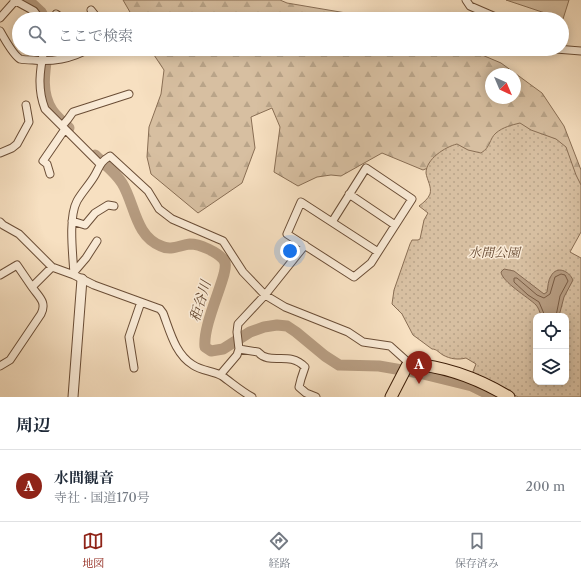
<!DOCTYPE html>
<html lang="ja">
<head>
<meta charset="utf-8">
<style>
	:root { --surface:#fff; --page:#f6f6f7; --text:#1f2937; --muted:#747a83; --line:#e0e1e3; --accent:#8f2418 }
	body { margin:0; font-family:"Libre Caslon Text","Noto Serif JP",serif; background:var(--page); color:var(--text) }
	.controls { position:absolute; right:12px; bottom:12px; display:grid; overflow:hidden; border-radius:8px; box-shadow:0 2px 10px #0003 }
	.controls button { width:36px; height:36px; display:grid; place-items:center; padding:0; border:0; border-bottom:1px solid var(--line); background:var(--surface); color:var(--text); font:20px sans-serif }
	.compass { position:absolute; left:485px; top:68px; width:36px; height:36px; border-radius:50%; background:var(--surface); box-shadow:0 2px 10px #0003; rotate:136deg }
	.you { position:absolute; left:290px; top:251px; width:14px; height:14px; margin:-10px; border:3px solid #fff; border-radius:50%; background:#1a73e8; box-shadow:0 0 0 6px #1a73e833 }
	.badge { display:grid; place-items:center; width:26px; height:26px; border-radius:50%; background:var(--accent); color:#fff; font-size:13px; font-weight:700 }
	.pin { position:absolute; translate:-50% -33px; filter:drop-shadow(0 1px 2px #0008) }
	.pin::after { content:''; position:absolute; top:21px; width:14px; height:12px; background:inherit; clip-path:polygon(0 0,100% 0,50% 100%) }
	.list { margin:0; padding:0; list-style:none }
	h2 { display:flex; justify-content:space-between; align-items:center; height:52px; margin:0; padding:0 16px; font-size:17px }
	h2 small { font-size:13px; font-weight:400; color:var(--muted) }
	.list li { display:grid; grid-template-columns:26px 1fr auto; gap:12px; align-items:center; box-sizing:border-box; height:72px; padding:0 16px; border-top:1px solid var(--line) }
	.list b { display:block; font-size:15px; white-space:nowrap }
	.list p { margin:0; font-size:13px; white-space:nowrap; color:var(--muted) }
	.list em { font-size:13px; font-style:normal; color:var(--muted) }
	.icon { flex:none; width:22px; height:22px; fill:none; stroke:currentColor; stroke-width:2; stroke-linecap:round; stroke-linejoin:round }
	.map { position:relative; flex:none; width:581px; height:397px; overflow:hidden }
	.search { position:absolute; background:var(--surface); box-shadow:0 2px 10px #0003; left:12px; right:12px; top:12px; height:44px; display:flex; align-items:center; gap:10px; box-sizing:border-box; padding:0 14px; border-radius:22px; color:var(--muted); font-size:15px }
	.sheet { height:124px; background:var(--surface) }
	nav { display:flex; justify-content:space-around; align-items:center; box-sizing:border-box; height:56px; border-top:1px solid var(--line); background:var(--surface); font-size:11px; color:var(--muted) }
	nav a { display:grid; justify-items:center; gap:2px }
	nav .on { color:var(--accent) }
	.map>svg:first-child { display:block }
</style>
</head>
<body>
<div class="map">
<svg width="581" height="397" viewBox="0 0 581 397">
	<defs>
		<pattern id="forest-firs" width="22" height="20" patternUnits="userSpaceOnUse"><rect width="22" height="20" fill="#d7bfa1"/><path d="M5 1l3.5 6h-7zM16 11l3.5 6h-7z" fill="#b9a489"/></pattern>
		<pattern id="park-dots" width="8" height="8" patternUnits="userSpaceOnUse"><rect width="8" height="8" fill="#d7bfa1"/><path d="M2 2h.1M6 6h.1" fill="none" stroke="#b9a489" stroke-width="1.8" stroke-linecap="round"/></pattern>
	</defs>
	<rect width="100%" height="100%" fill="#f7e0c1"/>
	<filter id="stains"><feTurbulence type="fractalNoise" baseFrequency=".005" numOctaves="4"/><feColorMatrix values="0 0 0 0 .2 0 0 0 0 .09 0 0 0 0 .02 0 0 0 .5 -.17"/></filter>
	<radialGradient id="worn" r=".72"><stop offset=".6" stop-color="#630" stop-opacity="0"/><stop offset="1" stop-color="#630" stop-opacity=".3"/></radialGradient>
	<path fill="#d7bfa1" stroke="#896e54" d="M506 0H569L563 19Z"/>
	<path fill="url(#forest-firs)" stroke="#896e54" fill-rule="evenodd" d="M123 0H280L287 3 346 13 364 19H134Z
		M150 49H468L501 63 542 93 564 126 581 170V215L447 160 423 170 382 153 341 176 331 175 317 177 298 186 274 172 280 127 272 108 251 117 255 148 242 183 198 213 151 174 147 157 149 127 161 94 164 70ZM491 74H515V98H491Z"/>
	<path fill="url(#park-dots)" stroke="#896e54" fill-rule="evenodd" d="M520 123 531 130 556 139 566 147 576 175 581 185V232L570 252 581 258V397H518L489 381 472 374 476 364 466 358C458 360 450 359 443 355 439 353 437 349 432 349L413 335 402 314 392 304 394 290 410 244 412 240H418L420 239 424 220 428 213 419 206C423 203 428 199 430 194 432 187 427 180 426 173 426 159 445 147 457 144L468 150 481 153C491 147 489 139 496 133 503 127 512 125 520 123ZM536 316H566V382H536Z"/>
	<path fill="#b79d82" stroke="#856951" d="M504 269 514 271 544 294 547 292C548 287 548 280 551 276 557 265 569 271 573 280L564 297 559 316H541C540 312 538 307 536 305 528 297 502 282 501 272Z"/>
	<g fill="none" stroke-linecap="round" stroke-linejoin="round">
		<path stroke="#795c44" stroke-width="1" d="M545 316 539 302 528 295 514 282V278H517L537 295 544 298 550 294 555 277 561 274 565 275 568 281 560 296 556 316"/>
		<path stroke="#b79d82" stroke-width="11" d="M28 0 41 12 45 19
			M48 49C45 69 40 92 52 110 56 116 63 122 69 128
			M95 155C104 164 115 172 122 183 135 204 135 236 161 246 171 251 180 245 190 244 200 244 217 252 223 259 227 263 225 269 224 274 219 293 203 328 205 347L211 351 223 349 250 332 264 327 277 325 287 326 296 332 325 356 339 365 379 366 419 373 472 386 494 397"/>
		<defs>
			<path id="minor" d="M14 0 34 11 40 19
				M466 0 470 6 500 19
				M91 10 98 19
				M56 14 63 19
				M0 18 16 0
				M0 31C4 38 13 55 20 59 24 60 29 60 33 60 51 62 72 59 88 49
				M44 49C40 70 37 89 45 109L100 164
				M556 49 581 51
				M62 126 68 119 73 112 129 94
				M0 153 12 148 17 144 29 122 26 105
				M50 174 47 164 43 161 65 129
				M349 194 395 225
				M72 221 85 225 95 213 108 205 114 206
				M0 222 3 225 19 234 52 267 74 275 94 285 160 309 163 313C170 331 175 354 193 365 202 371 213 371 222 376 232 383 241 391 252 397
				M332 222 366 168 412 199 371 263 354 277 287 234 301 202 378 252
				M74 272 86 258 97 241
				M0 275 17 265 32 287
				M74 275C73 255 68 218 77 201 82 192 90 184 95 175 100 166 100 162 110 156L148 191 159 209 172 219 223 241 243 272 265 295 285 307 348 332 363 342 390 346 410 364
				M239 349 258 352C270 366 289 350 305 367L301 379 299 387 306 393 316 397
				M0 366 10 360 41 314C47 302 39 297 32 287L52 267
				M134 368 129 337 141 302
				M220 375 237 355 239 349 237 332 238 324 265 295 305 245"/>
			<path id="tertiary" d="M73 397 82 279"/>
			<path id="trunk" d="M391 397 407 366 410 364C445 366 479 379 509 397"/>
		</defs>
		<use href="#minor" stroke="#6a4d36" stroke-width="9"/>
		<use href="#tertiary" stroke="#6a4d36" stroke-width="11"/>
		<use href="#trunk" stroke="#3b1c07" stroke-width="13"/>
		<use href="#minor" stroke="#faebd7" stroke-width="7"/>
		<use href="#tertiary" stroke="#faebd7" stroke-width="9"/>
		<use href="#trunk" stroke="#f7e0c1" stroke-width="11"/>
	</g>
	<g text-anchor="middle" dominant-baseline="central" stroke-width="3" stroke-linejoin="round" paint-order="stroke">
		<g font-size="13" font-style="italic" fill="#6a4d35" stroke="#faebd7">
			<text x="494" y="252">水間公園</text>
		</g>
		<g font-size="14" font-style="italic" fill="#664932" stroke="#faebd7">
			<text transform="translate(200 301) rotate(-73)">秬谷川</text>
		</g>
	</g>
	<rect width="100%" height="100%" filter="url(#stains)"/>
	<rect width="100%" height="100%" fill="url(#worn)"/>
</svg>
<div class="controls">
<button><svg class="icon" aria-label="locate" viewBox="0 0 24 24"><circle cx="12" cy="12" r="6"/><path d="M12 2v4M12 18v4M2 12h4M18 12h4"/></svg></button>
<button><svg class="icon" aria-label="layers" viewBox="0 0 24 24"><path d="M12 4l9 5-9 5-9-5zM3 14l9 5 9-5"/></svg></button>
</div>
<svg class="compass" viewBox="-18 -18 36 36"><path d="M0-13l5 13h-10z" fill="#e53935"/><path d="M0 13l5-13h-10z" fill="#747a83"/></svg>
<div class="you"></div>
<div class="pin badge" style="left:419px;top:384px">A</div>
<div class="search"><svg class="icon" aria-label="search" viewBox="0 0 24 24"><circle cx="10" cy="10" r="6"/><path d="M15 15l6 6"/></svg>ここで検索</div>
</div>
<section class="sheet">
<h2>周辺<small></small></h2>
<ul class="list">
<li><span class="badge">A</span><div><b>水間観音</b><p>寺社 · 国道170号</p></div><em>200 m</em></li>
</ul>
</section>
<nav>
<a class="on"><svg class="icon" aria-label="map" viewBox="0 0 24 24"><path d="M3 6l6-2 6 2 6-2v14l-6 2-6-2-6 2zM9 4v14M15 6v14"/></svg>地図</a>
<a><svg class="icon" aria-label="directions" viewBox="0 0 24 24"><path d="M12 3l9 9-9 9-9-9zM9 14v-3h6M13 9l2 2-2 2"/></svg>経路</a>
<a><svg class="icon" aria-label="saved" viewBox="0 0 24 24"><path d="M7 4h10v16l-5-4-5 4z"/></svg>保存済み</a>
</nav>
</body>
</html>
